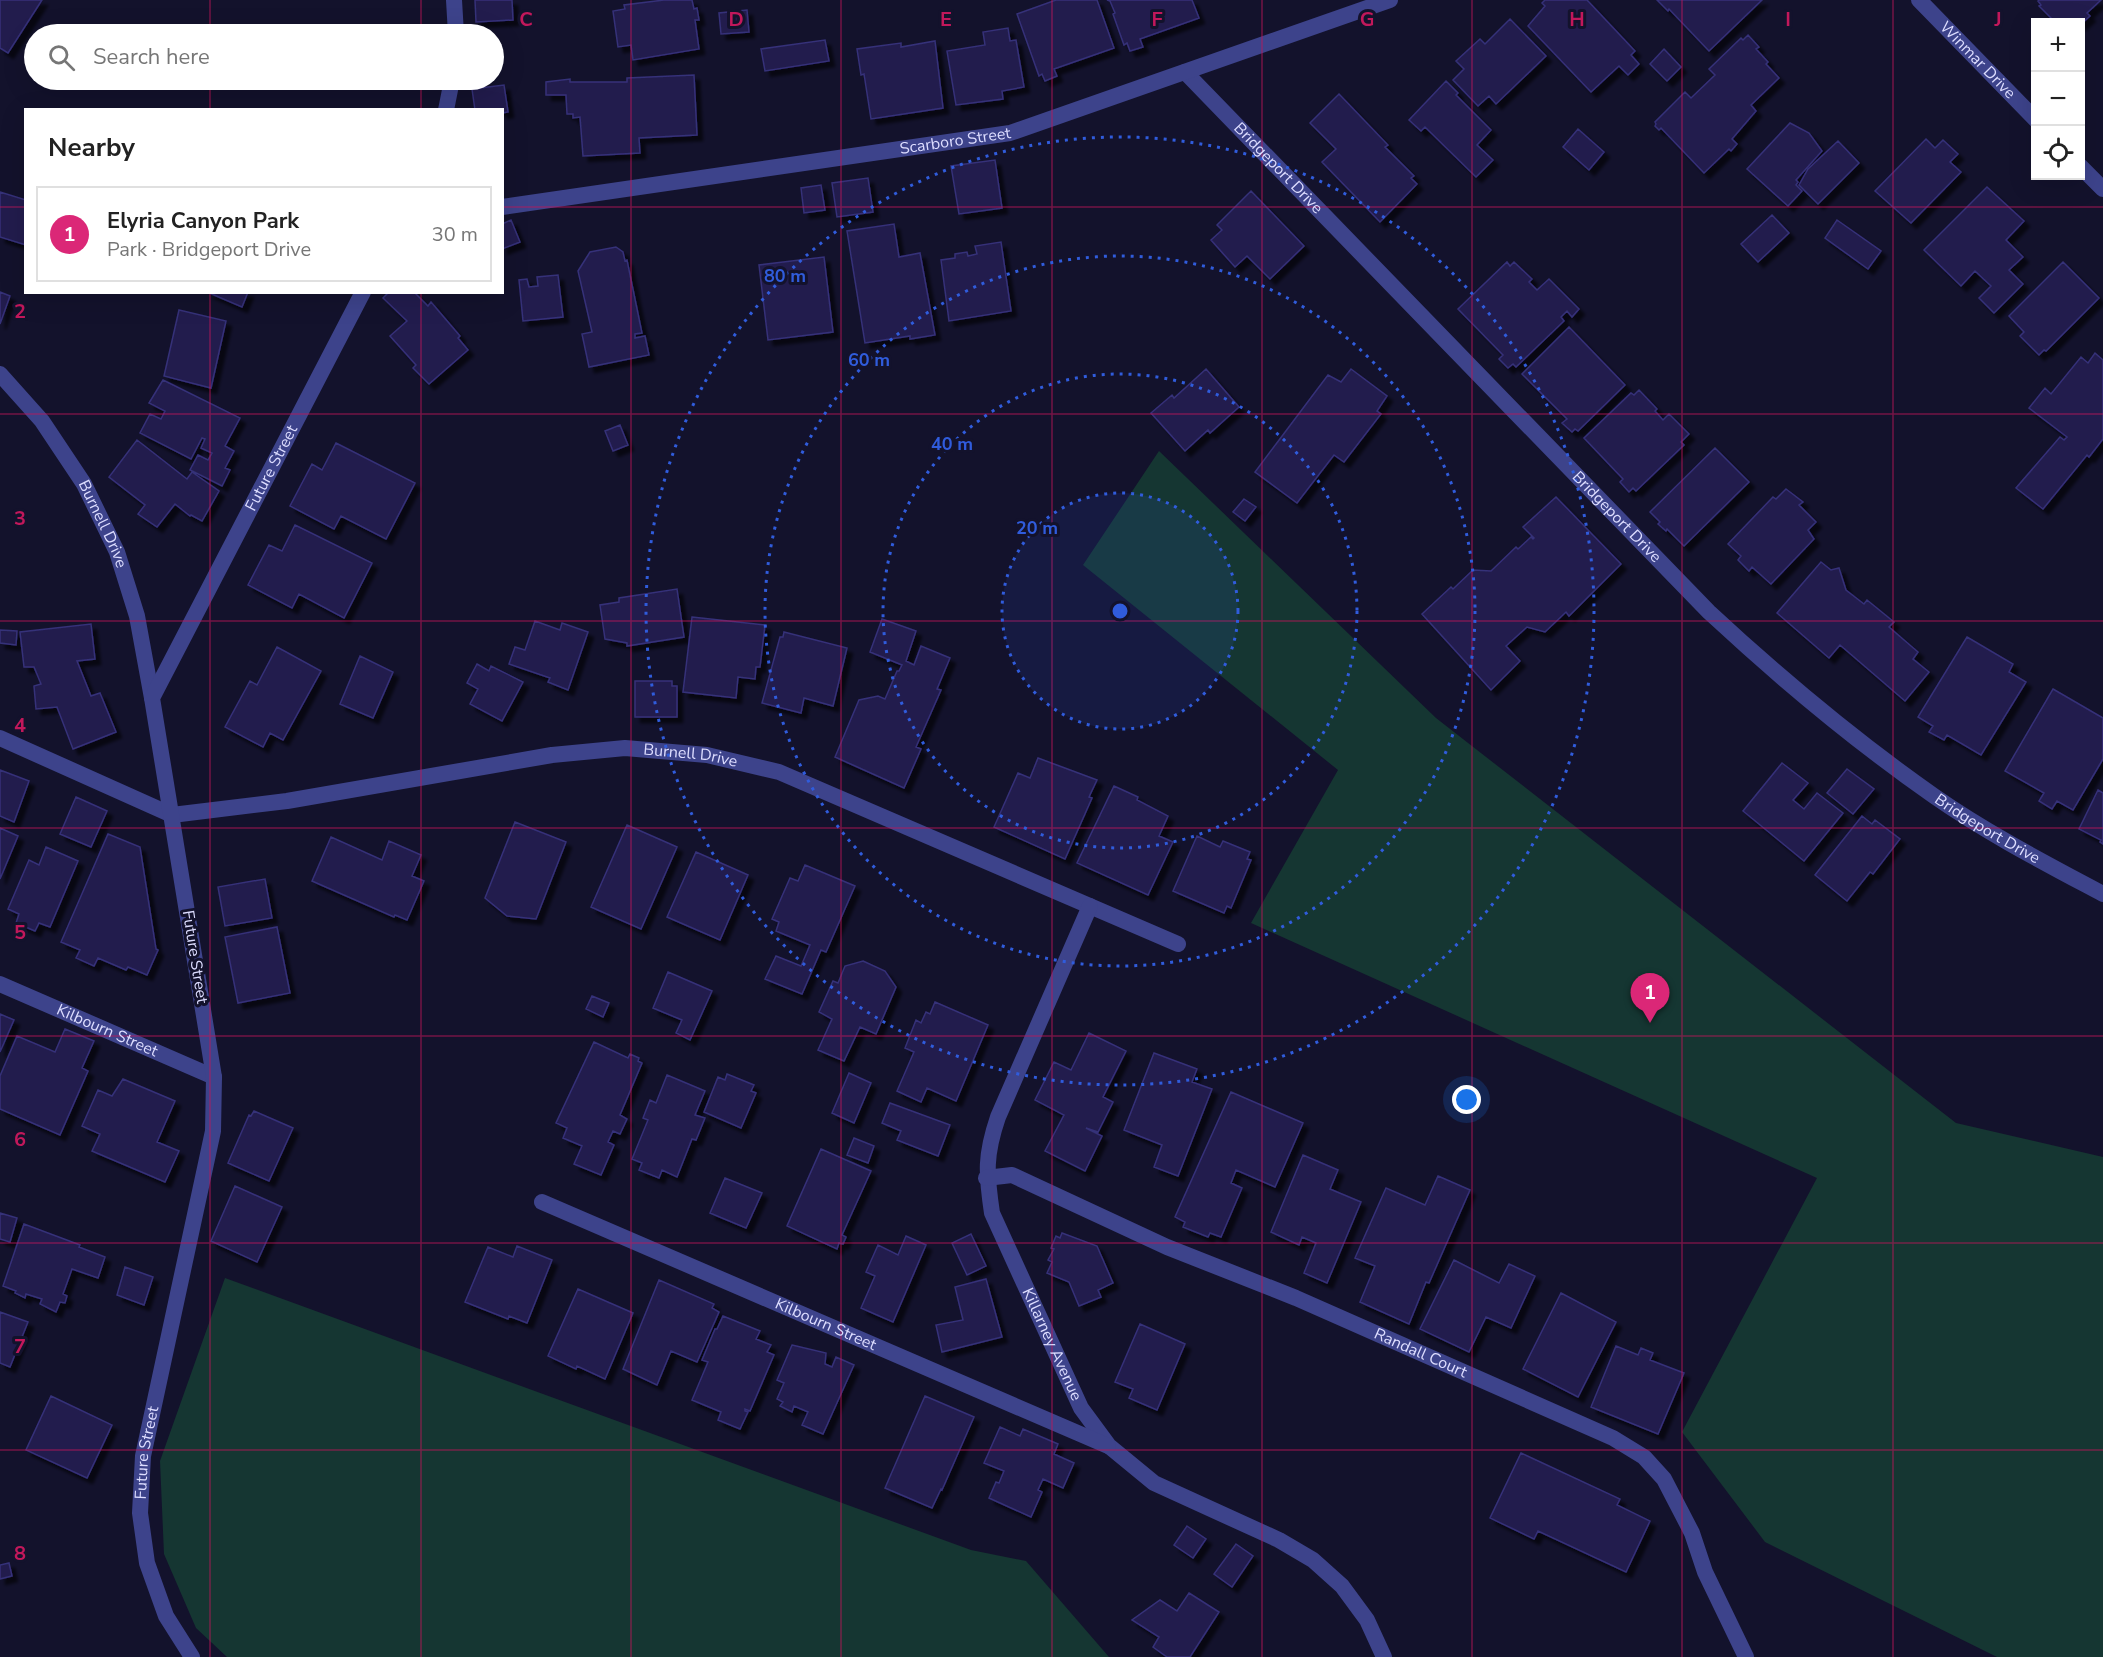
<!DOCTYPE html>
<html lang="en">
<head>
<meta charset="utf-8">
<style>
	:root { --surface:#fff; --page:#f6f6f6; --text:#222; --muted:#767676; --line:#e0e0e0; --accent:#db2777 }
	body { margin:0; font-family:"Nunito Sans",sans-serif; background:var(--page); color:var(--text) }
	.controls { position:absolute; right:18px; top:18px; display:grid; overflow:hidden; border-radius:0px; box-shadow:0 6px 24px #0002 }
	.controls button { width:54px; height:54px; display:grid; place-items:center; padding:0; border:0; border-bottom:2px solid var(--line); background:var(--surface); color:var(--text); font:30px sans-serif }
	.you { position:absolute; left:1467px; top:1100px; width:21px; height:21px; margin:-15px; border:4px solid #fff; border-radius:50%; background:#1a73e8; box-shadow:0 0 0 9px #1a73e833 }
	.badge { display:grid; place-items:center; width:39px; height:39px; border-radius:50%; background:var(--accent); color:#fff; font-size:20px; font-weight:700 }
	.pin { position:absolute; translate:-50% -50px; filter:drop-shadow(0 2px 3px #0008) }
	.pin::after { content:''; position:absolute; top:32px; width:21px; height:18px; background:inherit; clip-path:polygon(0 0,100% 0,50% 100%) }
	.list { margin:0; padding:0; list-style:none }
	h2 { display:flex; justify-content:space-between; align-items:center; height:78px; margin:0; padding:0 24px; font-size:26px }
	h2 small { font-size:20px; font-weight:400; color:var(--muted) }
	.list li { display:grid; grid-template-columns:39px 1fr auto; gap:18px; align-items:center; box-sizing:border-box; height:96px; margin:0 12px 12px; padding:0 12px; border:2px solid var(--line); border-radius:0px }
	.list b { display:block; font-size:22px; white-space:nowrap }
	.list p { margin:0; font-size:20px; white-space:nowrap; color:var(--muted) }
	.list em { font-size:20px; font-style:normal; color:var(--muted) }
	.icon { flex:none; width:33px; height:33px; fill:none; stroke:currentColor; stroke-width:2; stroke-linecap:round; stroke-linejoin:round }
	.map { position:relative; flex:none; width:2103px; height:1657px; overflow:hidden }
	.search { position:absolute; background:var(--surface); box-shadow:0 6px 24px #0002; left:24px; top:24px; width:480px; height:66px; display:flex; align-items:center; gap:15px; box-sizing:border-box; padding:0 21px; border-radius:33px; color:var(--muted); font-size:22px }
	.panel { position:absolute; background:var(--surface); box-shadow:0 6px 24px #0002; left:24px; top:108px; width:480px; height:186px; border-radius:0px }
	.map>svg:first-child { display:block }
</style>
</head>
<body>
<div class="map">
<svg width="2103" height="1657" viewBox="0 0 2103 1657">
	<defs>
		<filter id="shadow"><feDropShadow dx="5.5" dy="5.5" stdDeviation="1.5" flood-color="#0009"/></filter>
	</defs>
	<rect width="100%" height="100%" fill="#13122c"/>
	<path fill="#153632" d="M1159 451 1436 718 1956 1123 2103 1157V1657H1997L1765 1542 1682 1432 1817 1178 1251 923 1338 770 1083 565Z
		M225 1278 971 1550 1026 1561 1109 1657H227L196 1628 164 1554 160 1461Z"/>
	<path fill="#221e4d" stroke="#363079" stroke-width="1.5" filter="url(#shadow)" d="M0 0H42L8 53 0 48Z
		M475 0H512L513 20 476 22Z
		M664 0H692L694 9 697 8 699 20H695L699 49 633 60 631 45 618 47 613 11 625 9 624 5Z
		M1056 0H1097L1114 48 1054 69 1057 76 1045 81 1042 74 1039 76 1017 14Z
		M1107 0H1192L1199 18 1140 39 1143 47 1130 51 1127 43 1124 45 1113 14 1115 13 1110 1Z
		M1545 0H1587L1635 51 1631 55 1639 64 1628 75 1619 66 1591 92 1528 26 1545 6 1542 3Z
		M1657 0H1762L1709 51 1669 9 1668 11Z
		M2039 0H2101L2087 13 2090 16 2080 25V22L2068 21 2051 22 2049 20 2051 18 2039 6 2041 5 2038 1Z
		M747 10 749 32 721 34 719 13Z
		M1510 19 1546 56 1496 104 1489 96 1478 106 1453 80 1464 69 1456 61 1480 39 1485 44Z
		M1008 28 1010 41 1016 40 1024 87 1002 91 1003 99 956 105 947 51 985 45 983 32Z
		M1748 35 1759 47 1756 49 1768 62 1766 64 1779 78 1751 105 1756 111 1732 139 1737 144 1731 151 1729 149 1704 173 1661 128 1659 130 1655 126 1656 124 1655 122 1685 92 1691 98 1715 75 1709 69 1741 38 1743 40Z
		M825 40 829 61 765 71 761 49Z
		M935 41 943 108 871 119 864 74 861 75 857 49 901 43V47Z
		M1664 49 1681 67 1667 81 1650 64Z
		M694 75 697 135 639 138 640 153 583 156 580 117 573 118V114H567L566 95H546V82L570 79V82H627V78Z
		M1446 81 1458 93 1456 95 1491 130 1477 145 1493 160 1476 177 1425 127 1421 131 1409 120Z
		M504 85 508 112 502 113V110H475L472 89Z
		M1339 94 1388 145 1385 147 1414 176 1411 178 1417 184 1380 222 1322 162 1336 149 1310 123Z
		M1790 123 1809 133 1822 151 1796 180 1798 182 1796 185 1802 191 1788 206 1747 169Z
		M1578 129 1604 152 1589 170 1563 147Z
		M1926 139 1935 148 1943 140 1958 154 1950 162 1961 172 1911 223 1875 191Z
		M1838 141 1859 163 1818 204 1799 185 1808 169Z
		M995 160 1002 208 959 214 951 166Z
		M868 178 873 212 837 217 832 183Z
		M821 185 825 210 804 213 801 188Z
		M1987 187 2024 221 2006 240 2023 257 2009 270 2023 284 1994 313 1979 298 1991 286 1975 271 1961 286 1924 250Z
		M1251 191 1304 246 1270 279 1247 256 1235 267 1211 240 1222 230 1217 225Z
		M0 192 26 200V245L0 237Z
		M1772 215 1789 233 1758 262 1741 244Z
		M511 220 520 242 502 249V224Z
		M1837 220 1881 251 1868 269 1825 238Z
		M894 224 899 257 920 253 935 335 910 339V336L865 343 847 231Z
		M1001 242 1011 311 949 321 941 260 955 258V254L967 252 968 256 977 254 975 246Z
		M616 247 623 252 625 261 627 260 642 333 635 334V338L645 336 649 355 589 367 582 334 592 332 578 271 590 252Z
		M824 257 833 332 768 340 759 265Z
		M1507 262 1510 266 1514 262 1532 279 1529 282 1537 290 1549 279 1579 309 1572 317 1567 311 1561 317 1564 321 1516 367 1513 364 1508 368 1499 359 1503 355 1458 309Z
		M2063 262 2099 298 2046 351 2044 350 2039 355 2020 336 2024 332 2009 316Z
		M558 275 563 317 523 321 519 280 527 279 529 287 538 286 537 277Z
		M0 292 10 296 0 324Z
		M207 292H248L242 307Z
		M389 292H414L428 306 431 302 460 336 458 338 468 350 429 384 413 368 416 365 390 336 407 321 383 298Z
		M179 310 226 321 211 388 164 376Z
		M1569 327 1625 385 1578 431 1575 429 1572 432 1562 423 1567 419 1522 374Z
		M2095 353 2103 360V439L2089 457 2087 455 2043 509 2016 488 2060 437 2064 440 2067 437 2029 408 2045 388 2051 394 2081 357 2088 363Z
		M1206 369 1239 407 1210 433 1208 430 1185 451 1151 413 1172 395 1174 398Z
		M1351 369 1387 396 1377 411 1381 414 1344 462 1334 455 1297 503 1255 472 1328 375 1341 382Z
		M163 380 240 418 225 446 234 451 225 468 230 470 222 486 190 470 198 455 208 460 212 453 201 448 205 439 202 438 191 459 140 433 150 414 161 419 165 411 149 403Z
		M1639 390 1657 409 1655 411 1663 420 1669 414 1689 434 1681 442 1684 445 1636 491 1633 488 1629 492 1620 482 1623 479 1584 438 1631 393 1634 395Z
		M620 425 628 445 613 451 605 431Z
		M137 440 187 479 192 472 219 491 202 521 191 515 190 516 175 504 157 527 138 514 145 505 109 477Z
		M336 443 415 483 386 539 341 516 334 529 290 506 312 464 322 470Z
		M1715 448 1749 482 1684 546 1667 529 1666 531 1658 524 1660 522 1650 512Z
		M1786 489 1803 502 1799 505 1816 522 1808 530 1814 539 1771 584 1752 567 1749 571 1738 560 1741 556 1728 544 1773 497 1776 499Z
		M1556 497 1621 564 1569 616 1566 612 1545 632 1527 627 1506 646 1520 661 1491 690 1422 614 1451 587 1453 589 1473 570 1491 571 1516 547 1518 549 1531 537 1533 539 1534 538 1523 527Z
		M1244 499 1256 507 1245 521 1233 512Z
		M295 525 372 563 344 618 299 594 292 608 248 585 269 545 282 551Z
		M1821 562 1831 570 1839 568 1846 590 1864 604 1867 600 1894 622 1889 627 1918 652 1913 659 1929 672 1905 701 1840 645 1829 658 1777 613Z
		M677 589 684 637 627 646V643L605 639 600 605 619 602V598Z
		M692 617 765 625 760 667H756L755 679 738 677 736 698 683 692Z
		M882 619 916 631 906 661 914 665 921 646 950 658 937 689 941 690 916 747 921 749 904 788 835 757 859 700 878 696 885 699 897 671H899L902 665 870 652Z
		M535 621 560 630 562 623 588 632 568 690 548 682 550 678 509 664 515 647 525 650Z
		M91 624 95 659 77 661 91 696 100 693 116 732 73 749 57 707 36 709 34 686 41 684 34 667H24L20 632Z
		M0 630 17 631 16 645 0 643Z
		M784 632 847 648 833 706 804 698 801 713 762 703 780 637H783Z
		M1967 637 2013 664 2009 672 2026 682 1981 755 1947 735 1944 740 1929 732 1933 726 1918 717Z
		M277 647 321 671 283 740 270 733 263 747 225 727 250 681 257 685Z
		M360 656 393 672 373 718 340 704Z
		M477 664 489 671 491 666 523 682 502 721 470 704 478 689 467 683Z
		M635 681H672V686H677V717H635Z
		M2053 689 2103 718V759L2073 810 2057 801 2052 809 2039 801 2044 793 2005 771Z
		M1038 758 1097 780 1089 797 1092 798 1065 859 994 827 1018 773 1030 778Z
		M1782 763 1808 783 1793 800 1804 809 1817 793 1843 813 1804 861 1743 811Z
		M1847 769 1874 789 1853 814 1827 793Z
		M0 770 29 781 14 822 0 816Z
		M1114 786 1138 797 1137 800 1168 816 1159 836 1173 842 1148 895 1077 863Z
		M2098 790 2103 793V844L2100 842 2101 840 2079 829Z
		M76 797 107 811 91 847 60 834Z
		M1862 816 1872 824 1875 820 1900 839 1873 874 1870 872 1847 901 1815 875Z
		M515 822 566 842 536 919 507 916 485 898Z
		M627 825 677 847 641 929 591 907Z
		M0 828 18 836 0 879Z
		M108 834 140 847 156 949 158 950 147 975 128 967 126 970 98 958 94 966 76 958 80 950 61 942Z
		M1197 836 1220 847 1223 841 1250 852 1247 859 1251 860 1231 908 1227 906 1224 913 1173 891Z
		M331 837 382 860 389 841 421 855 412 876 424 881 407 920 395 915 394 917 312 881Z
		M46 847 78 861 50 927 39 923 35 931 16 923 19 914 8 909 29 860 39 865Z
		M696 852 748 875 720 940 667 917Z
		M805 865 855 886 826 952 821 950 802 994 765 979 776 956 801 966 810 945 776 931 779 922 772 919 790 878 798 881Z
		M265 879 272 918 225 926 218 887Z
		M277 927 290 993 238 1003 225 937Z
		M863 961 885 971 896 987 876 1034 860 1027 844 1061 818 1050 832 1019 819 1012 833 981 838 983 845 966Z
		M668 972 712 991 690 1040 676 1033 682 1020 653 1008Z
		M592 996 609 1003 603 1017 586 1009Z
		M935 1002 988 1025 956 1101 927 1088 921 1102 897 1091 914 1052 905 1048 916 1020 921 1023 926 1012 930 1014Z
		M0 1014 14 1020 0 1052Z
		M65 1029 94 1041 82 1068 88 1071 60 1135 0 1109V1076L17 1036 55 1052Z
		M1089 1033 1126 1051 1103 1097 1113 1102 1098 1132 1086 1128 1102 1136 1085 1171 1045 1151 1064 1115 1035 1100 1054 1062 1071 1070Z
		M594 1042 628 1058 630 1054 639 1058 638 1061 642 1063 620 1115 627 1119 620 1134 613 1131 608 1142 614 1145 601 1175 574 1164 582 1146 563 1138 567 1128 556 1123Z
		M1154 1053 1197 1069 1192 1082 1212 1089 1178 1176 1154 1167 1162 1145 1124 1130Z
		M849 1073 871 1083 854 1123 832 1113Z
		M727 1074 754 1085 751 1091 756 1093 741 1128 704 1112 718 1077 725 1080Z
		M667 1075 705 1091 695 1115 705 1118 696 1140 692 1139 677 1177 662 1170 659 1178 639 1170 642 1163 632 1159 648 1120 643 1118 650 1100 656 1103Z
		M123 1079 175 1101 157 1142 179 1151 165 1182 92 1151 100 1134 82 1126 98 1090 112 1096Z
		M1231 1092 1303 1123 1275 1187 1236 1170 1231 1183 1242 1188 1221 1237 1210 1233 1208 1237 1183 1227 1185 1222 1175 1217Z
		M890 1103 950 1125 938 1156 897 1140 901 1131 882 1123Z
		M254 1111 293 1128 269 1181 228 1163 249 1115 251 1116Z
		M854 1138 874 1146 868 1163 847 1155Z
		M821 1149 871 1171 842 1235 846 1237 843 1244 839 1243 837 1249 787 1226Z
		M1303 1155 1338 1170 1330 1189 1361 1202 1327 1283 1304 1273 1316 1243 1302 1237 1299 1245 1271 1232Z
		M1438 1176 1470 1190 1429 1283 1426 1282 1409 1324 1360 1302 1375 1266 1355 1258 1386 1188 1425 1205Z
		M725 1178 762 1193 746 1228 710 1213Z
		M235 1186 282 1207 257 1262 211 1241Z
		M0 1213 17 1218 10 1242 0 1239Z
		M24 1224 80 1245 79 1247 105 1257 98 1278 72 1269 63 1294 67 1296 65 1303 60 1302 56 1312 40 1304 42 1299 26 1294 25 1298 15 1293 16 1291 3 1286Z
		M1062 1233 1097 1246 1113 1283 1098 1290 1101 1297 1079 1306 1069 1282 1047 1273 1052 1262 1048 1260 1054 1249 1051 1248 1056 1236 1060 1238Z
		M971 1234 986 1266 967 1275 952 1243Z
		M906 1236 926 1245 893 1322 861 1308 875 1276 866 1272 878 1245 898 1255Z
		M517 1246 552 1260 527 1323 509 1316 508 1319 465 1302 488 1247 513 1257Z
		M1454 1260 1499 1283 1509 1264 1535 1276 1511 1328 1486 1317 1469 1352 1420 1329Z
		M125 1267 153 1277 144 1305 117 1295Z
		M986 1279 1002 1337 942 1352 936 1325 963 1320 955 1287Z
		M659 1280 714 1304 712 1308 719 1312 697 1362 671 1351 657 1385 623 1369Z
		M578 1289 633 1313 605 1379 577 1366 576 1369 548 1356Z
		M1561 1293 1616 1322 1578 1397 1523 1369Z
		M0 1312 28 1322 10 1367 0 1363Z
		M723 1316 760 1331 756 1339 771 1345 767 1352 774 1355 750 1411 745 1409V1411L748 1412 740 1429 718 1420 721 1412 692 1400 708 1362 702 1360 715 1329H717Z
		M1140 1324 1185 1344 1157 1410 1129 1398 1133 1389 1115 1382Z
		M792 1345 826 1353 825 1364 832 1367 836 1357 854 1365 823 1434 802 1425 808 1412 794 1406 792 1412 780 1406 783 1402 777 1399 784 1383 777 1380Z
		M1616 1346 1638 1355 1641 1348 1653 1353 1650 1360 1684 1373 1658 1434 1591 1407Z
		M51 1396 112 1425 87 1478 26 1450Z
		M925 1396 974 1417 942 1490 941 1489 932 1508 885 1488Z
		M1000 1427 1020 1436 1023 1429 1058 1444 1054 1454 1074 1463 1063 1488 1043 1479 1038 1490 1042 1492 1031 1517 989 1498 996 1482 999 1483 1004 1471 984 1463Z
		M1521 1453 1620 1499 1617 1505 1650 1521 1626 1572 1538 1531 1534 1539 1490 1518Z
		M1187 1526 1206 1539 1193 1558 1174 1545Z
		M1236 1544 1253 1556 1232 1587 1214 1574Z
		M9 1563 12 1576 0 1579V1565Z
		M1189 1593 1219 1612 1190 1657H1167L1153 1647 1159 1637 1132 1620 1160 1600 1177 1611Z"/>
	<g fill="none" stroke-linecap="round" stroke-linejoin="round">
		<g stroke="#3d438b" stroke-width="16">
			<path d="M454 0 456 34"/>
			<path id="s1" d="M1919 0 2036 120"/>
			<path id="s2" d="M1185 72 1709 612C1780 678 1854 740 1934 796 1987 833 2045 863 2103 894"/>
			<path d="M446 110 452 80"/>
			<path d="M2080 166 2103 189"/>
			<path id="s3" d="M502 207 1010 133 1390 0"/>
			<path id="s4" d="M0 374 42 421 84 484 117 552 137 616 152 698"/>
			<path d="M0 738 172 815"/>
			<path id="s5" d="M172 815 287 801 552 755 625 748 707 755 779 772 1178 944"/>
			<path id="s6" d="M1090 906 998 1117C985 1155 986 1173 992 1213L1081 1408 1109 1446 1154 1483 1279 1540 1313 1560 1342 1586 1367 1620 1384 1657"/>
			<path id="s7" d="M0 984 214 1077"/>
			<path id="s8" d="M986 1178 1012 1175 1167 1247 1296 1298 1613 1438 1644 1457 1664 1479 1692 1533 1705 1572 1746 1657"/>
			<path id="s9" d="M542 1202 1108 1446"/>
			<path id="s10" d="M192 1657 166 1616 147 1563 140 1513 143 1456 213 1131 214 1077 152 698 363 292"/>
		</g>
	</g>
	<path fill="none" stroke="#c2185b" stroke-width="1.5" stroke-opacity="0.55" d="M210 0V34M421 0V34M631 0V1657M841 0V1657M1052 0V1657M1262 0V1657M1472 0V1657M1682 0V1657M1893 0V1657M210 80V110M421 80V110M0 207H26M502 207H2103M210 292V1657M421 292V1657M0 414H2103M0 621H2103M0 828H2103M0 1036H2103M0 1243H2103M0 1450H2103"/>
	<circle cx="1120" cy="611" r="118" fill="#305cdc" fill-opacity=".12"/>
	<g fill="none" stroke="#305cdc" stroke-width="3" stroke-dasharray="3 6">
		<circle cx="1120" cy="611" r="118"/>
		<circle cx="1120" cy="611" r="237"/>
		<circle cx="1120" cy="611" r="355"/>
		<circle cx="1120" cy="611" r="474"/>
	</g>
	<g text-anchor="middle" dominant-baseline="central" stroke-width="6" stroke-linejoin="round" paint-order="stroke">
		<g font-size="16" fill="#ddf" stroke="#13122c">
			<text stroke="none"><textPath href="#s1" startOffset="84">Winmar Drive</textPath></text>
			<text stroke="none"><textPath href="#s3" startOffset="458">Scarboro Street</textPath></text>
			<text stroke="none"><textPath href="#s2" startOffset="134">Bridgeport Drive</textPath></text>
			<text stroke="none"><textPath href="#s10" startOffset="1242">Future Street</textPath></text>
			<text stroke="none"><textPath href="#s2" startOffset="620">Bridgeport Drive</textPath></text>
			<text stroke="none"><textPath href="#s4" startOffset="183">Burnell Drive</textPath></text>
			<text stroke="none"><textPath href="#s5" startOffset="524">Burnell Drive</textPath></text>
			<text stroke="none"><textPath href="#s2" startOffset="1106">Bridgeport Drive</textPath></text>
			<text transform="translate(195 957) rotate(81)">Future Street</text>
			<text stroke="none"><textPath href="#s7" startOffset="117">Kilbourn Street</textPath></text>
			<text stroke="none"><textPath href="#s9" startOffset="309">Kilbourn Street</textPath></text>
			<text stroke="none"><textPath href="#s6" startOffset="472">Killarney Avenue</textPath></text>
			<text stroke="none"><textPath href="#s8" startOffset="472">Randall Court</textPath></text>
			<text stroke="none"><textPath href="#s10" startOffset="216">Future Street</textPath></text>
		</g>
	</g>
	<g font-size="20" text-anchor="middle" font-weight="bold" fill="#c2185b" stroke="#13122c" stroke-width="6" stroke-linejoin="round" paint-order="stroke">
		<text x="526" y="26">C</text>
		<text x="736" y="26">D</text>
		<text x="946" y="26">E</text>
		<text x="1157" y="26">F</text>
		<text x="1367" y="26">G</text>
		<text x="1577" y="26">H</text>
		<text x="1788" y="26">I</text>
		<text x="1998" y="26">J</text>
		<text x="20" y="318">2</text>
		<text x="20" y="525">3</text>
		<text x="20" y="732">4</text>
		<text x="20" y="939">5</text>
		<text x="20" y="1146">6</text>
		<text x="20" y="1353">7</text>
		<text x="20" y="1560">8</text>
	</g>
	<circle cx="1120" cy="611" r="9" fill="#305cdc" stroke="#13122c" stroke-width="3"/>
	<g font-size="18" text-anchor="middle" font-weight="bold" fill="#305cdc" stroke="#13122c" stroke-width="6" stroke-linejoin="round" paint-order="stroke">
		<text x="785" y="282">80 m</text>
		<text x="869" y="366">60 m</text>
		<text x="952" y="450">40 m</text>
		<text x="1037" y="534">20 m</text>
	</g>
</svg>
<div class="controls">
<button>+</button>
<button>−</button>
<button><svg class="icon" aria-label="locate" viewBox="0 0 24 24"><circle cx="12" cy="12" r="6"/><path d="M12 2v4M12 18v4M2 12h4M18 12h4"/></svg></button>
</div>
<div class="you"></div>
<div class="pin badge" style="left:1650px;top:1023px">1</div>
<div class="search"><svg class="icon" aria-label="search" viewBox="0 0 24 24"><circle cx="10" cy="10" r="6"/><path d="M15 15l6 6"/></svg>Search here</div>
<section class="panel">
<h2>Nearby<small></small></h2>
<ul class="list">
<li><span class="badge">1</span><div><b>Elyria Canyon Park</b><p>Park · Bridgeport Drive</p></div><em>30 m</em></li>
</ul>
</section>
</div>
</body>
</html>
